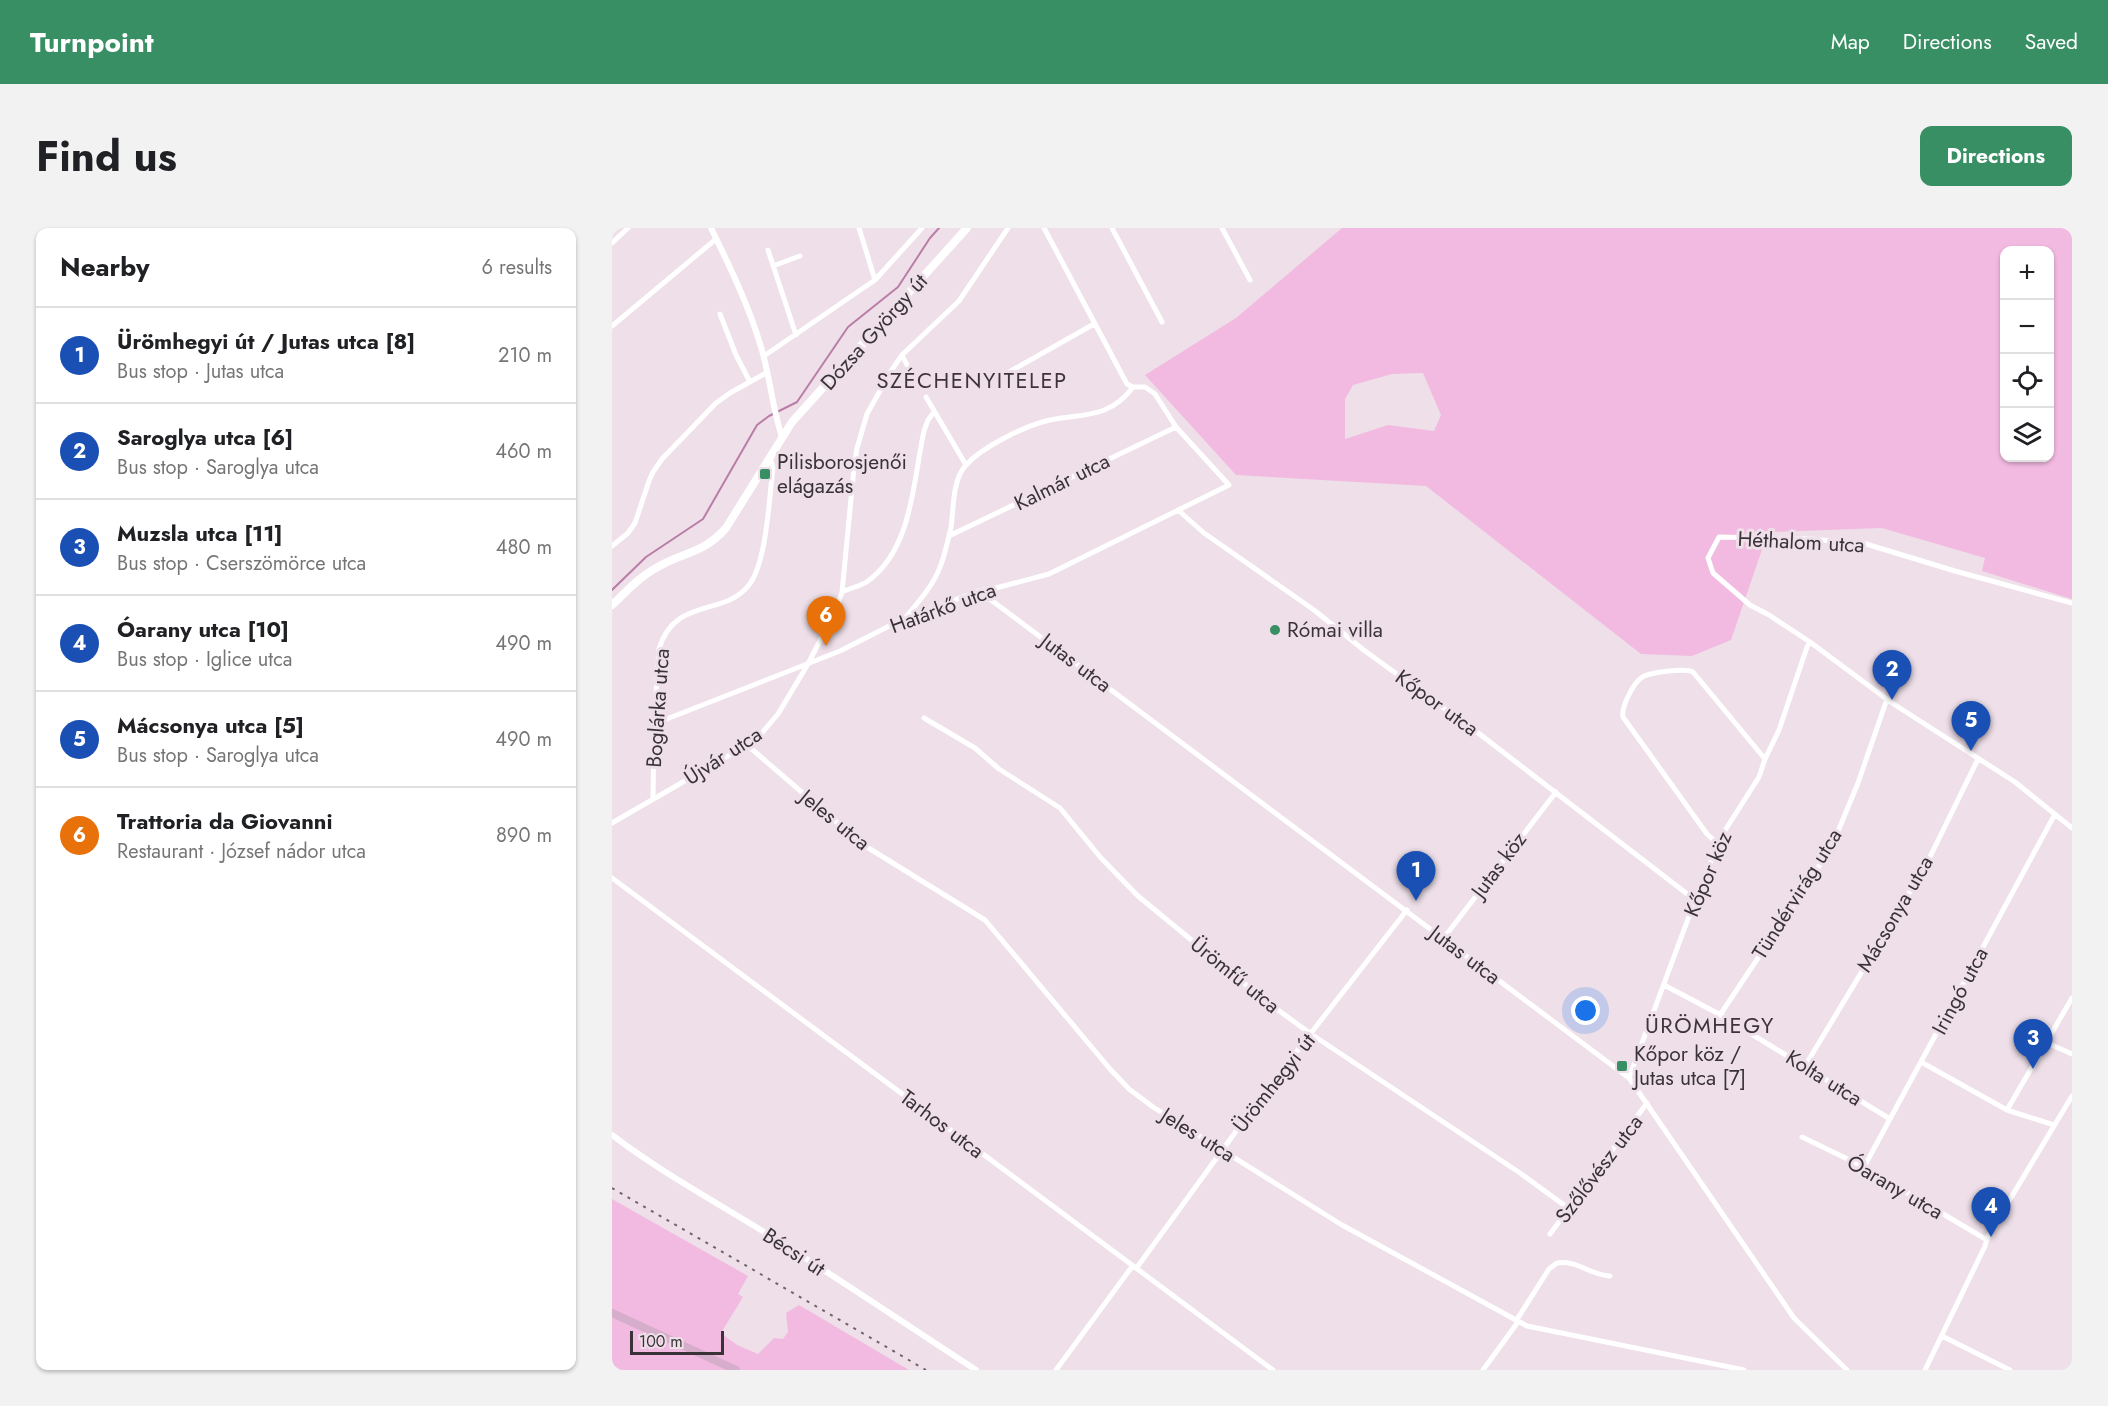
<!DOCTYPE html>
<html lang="en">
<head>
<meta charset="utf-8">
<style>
	:root { --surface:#fff; --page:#f2f2f2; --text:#202124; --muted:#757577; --line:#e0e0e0; --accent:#388f63 }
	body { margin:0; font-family:Jost,sans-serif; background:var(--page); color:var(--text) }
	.controls { position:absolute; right:18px; top:18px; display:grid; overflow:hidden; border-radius:12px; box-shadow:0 2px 4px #0004 }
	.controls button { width:54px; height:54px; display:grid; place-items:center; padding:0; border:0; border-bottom:2px solid var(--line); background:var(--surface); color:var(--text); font:30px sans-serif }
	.scale { position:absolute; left:18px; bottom:15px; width:94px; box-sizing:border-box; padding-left:6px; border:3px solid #393337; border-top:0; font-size:16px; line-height:21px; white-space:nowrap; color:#393337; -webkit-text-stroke:4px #eedfe9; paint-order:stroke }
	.you { position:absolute; left:974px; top:783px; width:21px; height:21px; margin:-15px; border:4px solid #fff; border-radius:50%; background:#1a73e8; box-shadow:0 0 0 9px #1a73e833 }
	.badge { display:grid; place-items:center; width:39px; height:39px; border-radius:50%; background:var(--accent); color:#fff; font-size:20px; font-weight:700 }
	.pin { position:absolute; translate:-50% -50px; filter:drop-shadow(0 2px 3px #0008) }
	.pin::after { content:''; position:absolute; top:32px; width:21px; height:18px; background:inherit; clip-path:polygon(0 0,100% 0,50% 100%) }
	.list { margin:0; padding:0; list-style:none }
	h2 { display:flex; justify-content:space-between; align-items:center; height:78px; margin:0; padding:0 24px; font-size:26px }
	h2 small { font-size:20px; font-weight:400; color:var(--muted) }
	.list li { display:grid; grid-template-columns:39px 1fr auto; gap:18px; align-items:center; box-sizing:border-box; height:96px; padding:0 24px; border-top:2px solid var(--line) }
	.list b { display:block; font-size:22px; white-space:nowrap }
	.list p { margin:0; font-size:20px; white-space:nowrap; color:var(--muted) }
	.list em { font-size:20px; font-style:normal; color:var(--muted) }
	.icon { flex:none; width:33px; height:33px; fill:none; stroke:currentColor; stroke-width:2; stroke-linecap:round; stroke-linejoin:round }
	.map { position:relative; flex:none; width:1460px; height:1142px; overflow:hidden; border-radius:12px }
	header { display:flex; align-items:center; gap:36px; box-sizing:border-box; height:84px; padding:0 30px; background:var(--accent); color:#fff }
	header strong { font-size:28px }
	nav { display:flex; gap:33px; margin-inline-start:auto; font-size:21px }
	.intro { display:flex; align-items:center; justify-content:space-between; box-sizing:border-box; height:144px; padding:0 36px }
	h1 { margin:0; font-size:42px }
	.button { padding:15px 27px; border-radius:12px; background:var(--accent); color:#fff; font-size:21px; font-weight:700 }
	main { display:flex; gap:36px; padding:0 36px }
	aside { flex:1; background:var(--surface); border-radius:12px; box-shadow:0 2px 4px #0004 }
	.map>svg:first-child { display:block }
</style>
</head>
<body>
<header>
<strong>Turnpoint</strong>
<nav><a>Map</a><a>Directions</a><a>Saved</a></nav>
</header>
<div class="intro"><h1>Find us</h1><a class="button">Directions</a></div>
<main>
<aside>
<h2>Nearby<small>6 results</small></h2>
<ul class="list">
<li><span class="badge" style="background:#1a4fb4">1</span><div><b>Ürömhegyi út / Jutas utca [8]</b><p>Bus stop · Jutas utca</p></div><em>210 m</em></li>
<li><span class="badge" style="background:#1a4fb4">2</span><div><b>Saroglya utca [6]</b><p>Bus stop · Saroglya utca</p></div><em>460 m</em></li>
<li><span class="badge" style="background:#1a4fb4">3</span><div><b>Muzsla utca [11]</b><p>Bus stop · Cserszömörce utca</p></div><em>480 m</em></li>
<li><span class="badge" style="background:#1a4fb4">4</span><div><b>Óarany utca [10]</b><p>Bus stop · Iglice utca</p></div><em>490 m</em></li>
<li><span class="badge" style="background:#1a4fb4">5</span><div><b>Mácsonya utca [5]</b><p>Bus stop · Saroglya utca</p></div><em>490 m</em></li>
<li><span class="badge" style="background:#e8710a">6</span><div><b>Trattoria da Giovanni</b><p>Restaurant · József nádor utca</p></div><em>890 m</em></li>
</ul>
</aside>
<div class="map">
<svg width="1460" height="1142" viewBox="0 0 1460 1142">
	<rect width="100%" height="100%" fill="#eedfe9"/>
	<path fill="#f2bae0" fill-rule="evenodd" d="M730 0H1460V371L1370 343 1373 330 1270 300 1156 304 1119 412 1080 428 1029 426 814 258 624 247 533 147 624 90ZM1392 22H1438V230H1392ZM811 145 829 187 822 203 776 197 733 211V171L741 157 780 146Z
		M0 971 136 1048 126 1066 131 1069 109 1105 125 1117 146 1126 162 1110 171 1111 176 1104 174 1085 187 1077 297 1142H0Z"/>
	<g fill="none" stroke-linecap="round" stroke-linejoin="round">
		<path stroke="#b97da7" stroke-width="2" d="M0 362 34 329 91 291 145 197 157 188 185 174 236 99 286 59 318 10 327 0"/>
		<path stroke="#fff" stroke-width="5" d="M247 0 263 52
			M500 0 550 94
			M610 0 638 52
			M0 15 16 0
			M156 22 184 107
			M161 38 188 28
			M108 86 124 127 138 154
			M0 98 104 11
			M290 127 295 137
			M152 128 263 52 310 0
			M397 144 482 96
			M314 169 354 237
			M566 282 592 305 702 382 753 423 865 504 1083 672
			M337 308 564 199
			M0 318 16 305 23 295 37 253 41 244 50 231 104 175 118 165 154 145
			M367 363 1017 850 1182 1090 1235 1142
			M230 364C238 360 249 358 256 353 301 320 301 252 312 203L316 192 322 184
			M1460 375 1343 343 1254 316 1198 311 1107 309 1096 330 1101 345 1138 377 1157 387 1198 414 1280 475 1403 554 1460 600
			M294 389C307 373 321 358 328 339 333 327 336 312 339 299 342 280 340 252 354 237 370 219 411 199 434 193 468 185 497 192 521 159
			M312 490 363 520 387 541 448 580 489 630 526 668 651 771 699 806 908 945 956 980
			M42 496 228 423 293 390 367 363 384 360 437 346 617 257 564 199 543 166 533 159H521L515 156 432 0
			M135 517 250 616 373 692 498 841 517 861 541 879 730 997 915 1098 1132 1142
			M41 571 42 496 47 421C62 369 112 389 137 357 155 334 157 269 161 240L158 229
			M0 595 135 517 149 506 166 486 196 436 225 379 230 364 242 240 245 220 255 186 279 143 290 127 347 73 396 0
			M1105 615 1095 606 1011 489C1009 479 1021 456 1029 450 1036 444 1074 440 1081 444L1153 531
			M0 650 661 1142
			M831 711 944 564
			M1052 757 1107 786 1278 891
			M1108 787 1206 640 1227 601 1246 555 1275 471
			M1433 814 1460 826
			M1309 834 1395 882 1442 897
			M1193 838 1314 637 1366 531
			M1017 850 1083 672 1090 659 1105 615 1147 549 1153 531 1167 502 1195 419 1198 414
			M1395 882 1460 770
			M1190 909 1252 939 1375 1012
			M1252 939 1443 586
			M938 1006 1035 875
			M904 1093 937 1041 945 1035C966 1032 977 1047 998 1048
			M1330 1108 1398 1142
			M444 1142 519 1040 526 1038 649 869 795 682
			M871 1142 906 1094
			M1313 1142 1373 1018 1376 1008 1460 868"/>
		<path stroke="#fff" stroke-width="6" d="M99 0C118 39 137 78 149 119 158 148 160 179 170 209
			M0 907C50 945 104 974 157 1007 227 1051 295 1097 364 1142"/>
		<path stroke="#fff" stroke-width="8" d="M0 377C14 364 27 349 44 340 72 323 90 327 114 300L180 194 355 0"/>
		<path stroke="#d6adca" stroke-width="8" d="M0 1085 124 1142"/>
		<path stroke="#6d656b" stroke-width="2" stroke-dasharray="3 6" stroke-linecap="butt" d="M0 960 314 1142"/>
	</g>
	<g fill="#388f63" stroke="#eedfe9" stroke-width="2">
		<rect x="147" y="240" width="12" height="12" rx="3"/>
		<circle cx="663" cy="402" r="6"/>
		<rect x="1004" y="832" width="12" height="12" rx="3"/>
	</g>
	<g text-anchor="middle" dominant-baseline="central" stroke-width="6" stroke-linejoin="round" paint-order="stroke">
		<g font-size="21" fill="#393337" stroke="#eedfe9">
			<text transform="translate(262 104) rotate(-48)">Dózsa György út</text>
			<text transform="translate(450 254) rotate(-26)">Kalmár utca</text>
			<text transform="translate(1189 314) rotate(3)">Héthalom utca</text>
			<text transform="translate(331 380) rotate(-20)">Határkő utca</text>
			<text transform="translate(464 435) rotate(37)">Jutas utca</text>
			<text transform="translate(825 475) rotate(36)">Kőpor utca</text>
			<text transform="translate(46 480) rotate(-86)">Boglárka utca</text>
			<text transform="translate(111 528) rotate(-33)">Újvár utca</text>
			<text transform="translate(223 592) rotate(39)">Jeles utca</text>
			<text transform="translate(887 637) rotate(-53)">Jutas köz</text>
			<text transform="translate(1096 646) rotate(-67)">Kőpor köz</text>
			<text transform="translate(1185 666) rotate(-58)">Tündérvirág utca</text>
			<text transform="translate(1283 686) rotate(-60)">Mácsonya utca</text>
			<text transform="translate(853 727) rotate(37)">Jutas utca</text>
			<text transform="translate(623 747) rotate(39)">Ürömfű utca</text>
			<text transform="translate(1348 763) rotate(-62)">Iringó utca</text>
			<text transform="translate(1212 850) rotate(32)">Kolta utca</text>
			<text transform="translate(662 855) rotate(-52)">Ürömhegyi út</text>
			<text transform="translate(330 896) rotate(37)">Tarhos utca</text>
			<text transform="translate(586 907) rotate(32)">Jeles utca</text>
			<text transform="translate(987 941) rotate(-53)">Szőlővész utca</text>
			<text transform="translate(1283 959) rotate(30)">Óarany utca</text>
			<text transform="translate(182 1024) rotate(33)">Bécsi út</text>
		</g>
		<g font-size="21" fill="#393337" stroke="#eedfe9" text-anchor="start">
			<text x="165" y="234">Pilisborosjenői<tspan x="165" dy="24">elágazás</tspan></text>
			<text x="675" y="402">Római villa</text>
			<text x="1022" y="826">Kőpor köz /<tspan x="1022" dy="24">Jutas utca [7]</tspan></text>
		</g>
		<g font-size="22" letter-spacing="1.5" fill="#3f333b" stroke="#eedfe9">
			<text x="360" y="152">SZÉCHENYITELEP</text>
			<text x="1098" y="797">ÜRÖMHEGY</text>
		</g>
	</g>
</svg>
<div class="controls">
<button>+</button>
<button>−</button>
<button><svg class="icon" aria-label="locate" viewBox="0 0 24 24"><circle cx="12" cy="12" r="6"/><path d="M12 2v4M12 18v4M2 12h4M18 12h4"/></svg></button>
<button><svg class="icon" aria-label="layers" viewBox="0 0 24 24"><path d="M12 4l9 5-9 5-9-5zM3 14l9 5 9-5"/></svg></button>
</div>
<div class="scale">100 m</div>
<div class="you"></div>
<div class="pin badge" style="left:804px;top:673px;background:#1a4fb4">1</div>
<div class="pin badge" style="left:1280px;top:472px;background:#1a4fb4">2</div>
<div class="pin badge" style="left:1421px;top:841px;background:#1a4fb4">3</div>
<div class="pin badge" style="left:1379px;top:1009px;background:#1a4fb4">4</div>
<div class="pin badge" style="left:1359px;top:523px;background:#1a4fb4">5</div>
<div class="pin badge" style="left:214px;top:418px;background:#e8710a">6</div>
</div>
</main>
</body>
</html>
